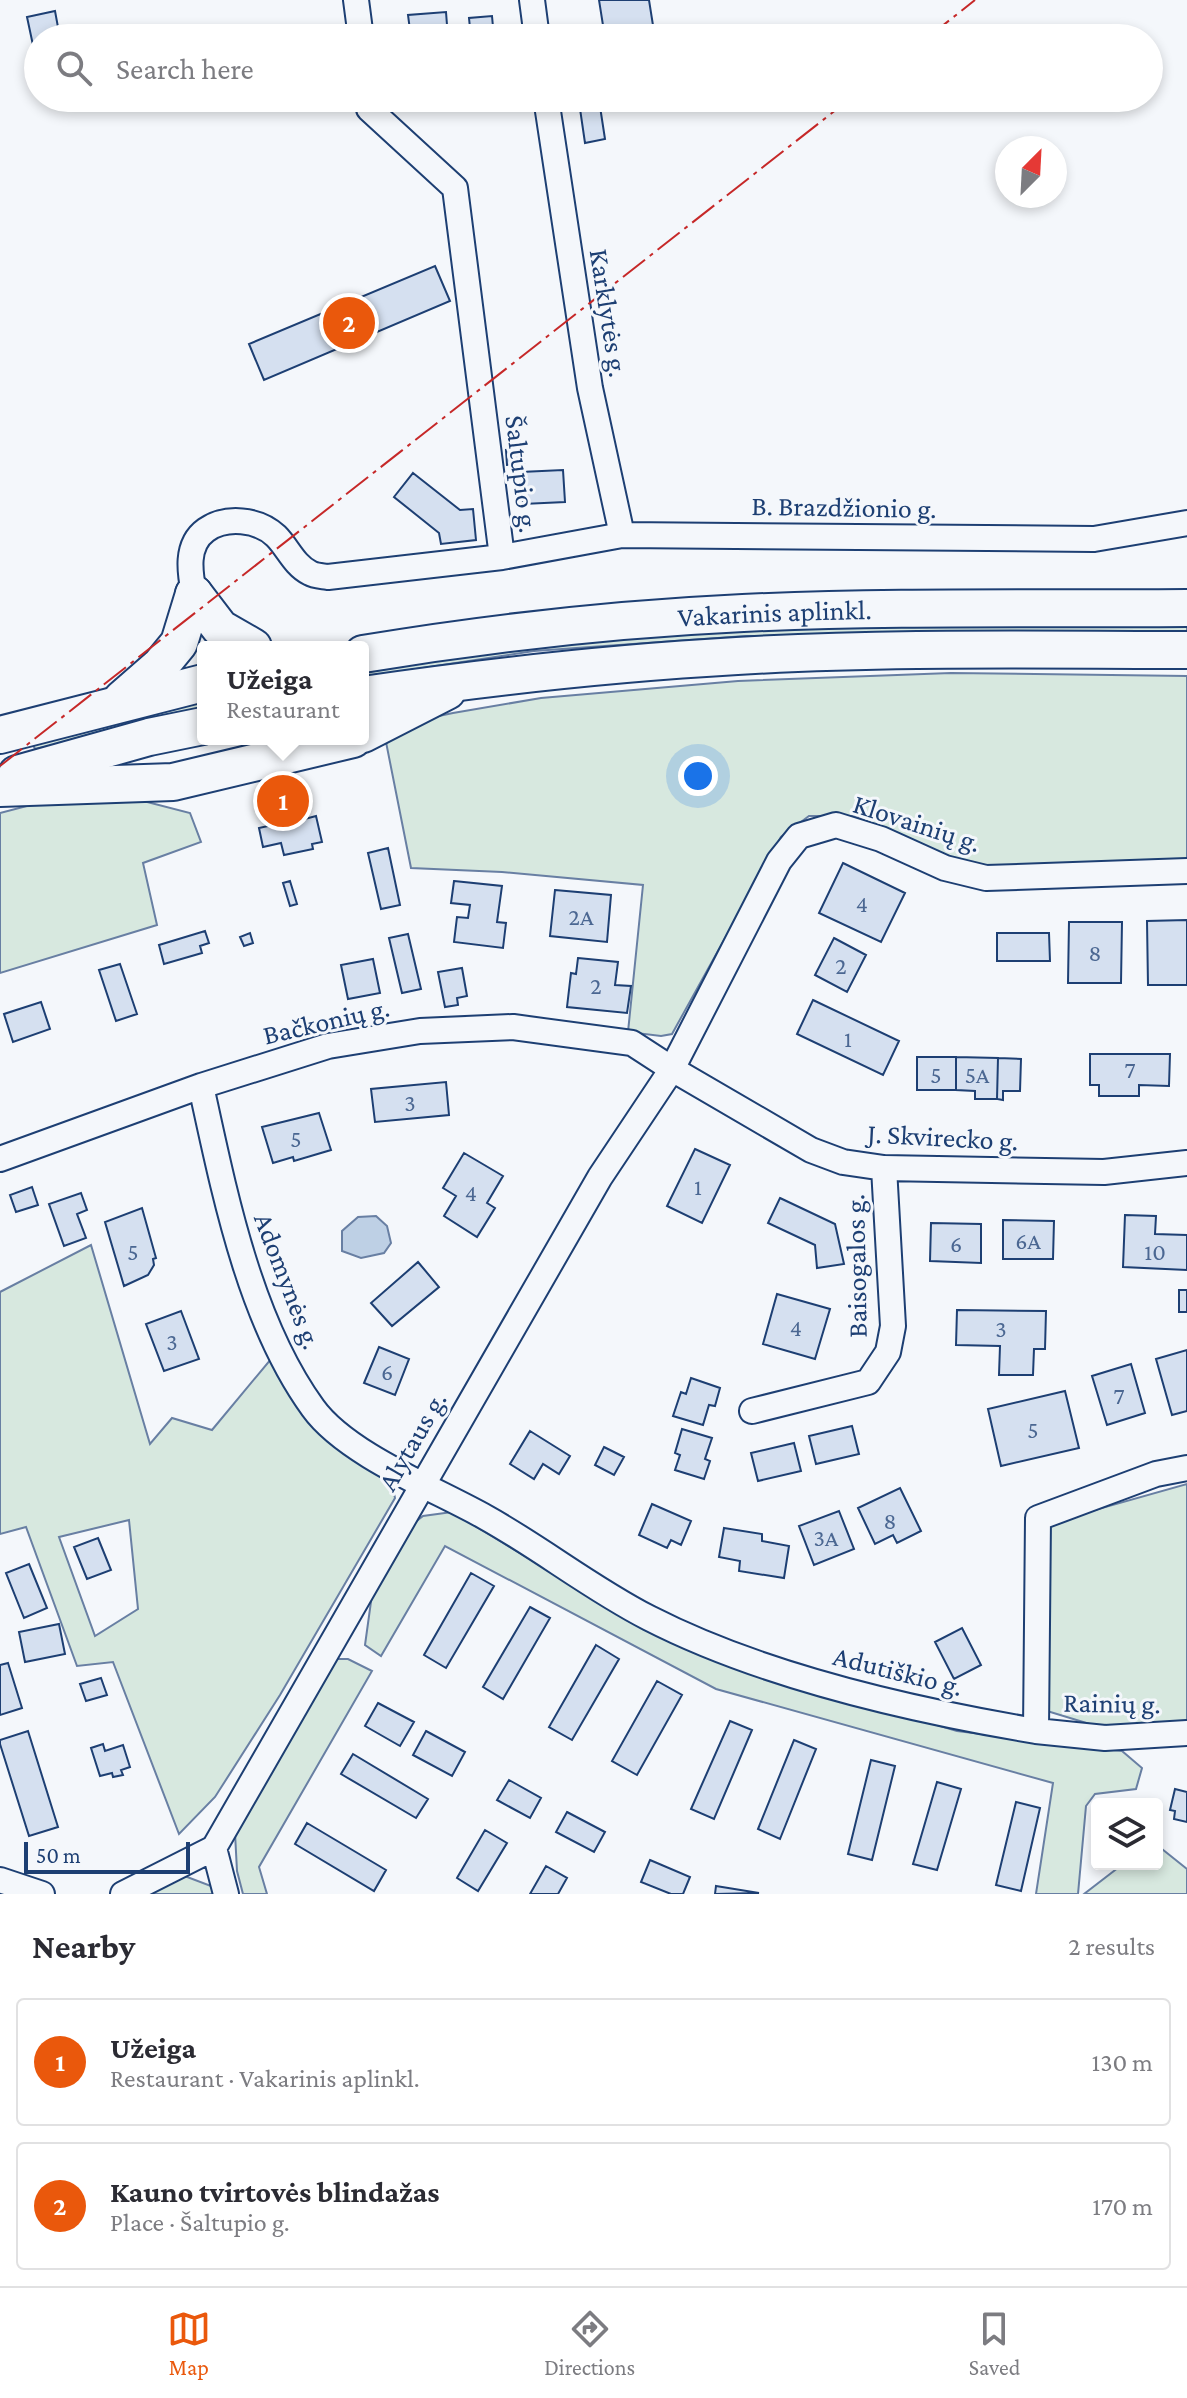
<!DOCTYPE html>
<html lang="en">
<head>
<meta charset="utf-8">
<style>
	:root { --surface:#fff; --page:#f2f2f3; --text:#2b2b33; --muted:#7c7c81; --line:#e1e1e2; --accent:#ea580c }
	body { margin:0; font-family:"Crimson Pro",serif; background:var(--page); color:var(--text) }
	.controls { position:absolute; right:24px; bottom:24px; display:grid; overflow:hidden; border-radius:8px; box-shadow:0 4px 12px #0003 }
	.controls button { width:72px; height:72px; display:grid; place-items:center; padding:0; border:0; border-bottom:2px solid var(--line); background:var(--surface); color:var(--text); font:40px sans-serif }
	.compass { position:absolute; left:995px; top:136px; width:72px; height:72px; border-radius:50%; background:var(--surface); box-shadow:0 4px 12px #0003; rotate:24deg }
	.scale { position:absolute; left:24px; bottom:20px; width:166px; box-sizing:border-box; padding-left:8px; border:4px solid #1d3f73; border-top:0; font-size:22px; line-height:28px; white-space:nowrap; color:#1d3f73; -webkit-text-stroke:6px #f4f7fb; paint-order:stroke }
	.you { position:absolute; left:698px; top:776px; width:28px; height:28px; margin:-20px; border:6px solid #fff; border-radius:50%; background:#1a73e8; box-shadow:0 0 0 12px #1a73e833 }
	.badge { display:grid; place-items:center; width:52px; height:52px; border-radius:50%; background:var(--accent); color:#fff; font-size:26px; font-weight:700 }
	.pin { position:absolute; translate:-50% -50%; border:4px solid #fff; box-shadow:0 2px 8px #0006 }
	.popup { position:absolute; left:197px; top:641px; width:172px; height:104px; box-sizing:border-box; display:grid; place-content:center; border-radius:8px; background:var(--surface); filter:drop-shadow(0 2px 6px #0005); font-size:26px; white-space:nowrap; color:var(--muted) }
	.popup b { font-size:30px; color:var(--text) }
	.popup::after { content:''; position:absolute; left:50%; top:100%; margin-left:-16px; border:16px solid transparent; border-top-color:var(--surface) }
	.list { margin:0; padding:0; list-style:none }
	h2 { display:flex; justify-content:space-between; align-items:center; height:104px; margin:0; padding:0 32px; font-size:34px }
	h2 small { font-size:26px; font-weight:400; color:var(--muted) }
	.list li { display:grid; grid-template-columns:52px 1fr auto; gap:24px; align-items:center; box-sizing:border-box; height:128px; margin:0 16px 16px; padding:0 16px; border:2px solid var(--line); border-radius:8px }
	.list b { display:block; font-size:30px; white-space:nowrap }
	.list p { margin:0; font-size:26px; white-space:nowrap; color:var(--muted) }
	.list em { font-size:26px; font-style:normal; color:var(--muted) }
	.icon { flex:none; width:44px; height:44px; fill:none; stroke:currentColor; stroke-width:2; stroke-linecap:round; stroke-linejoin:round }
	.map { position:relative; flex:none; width:1187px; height:1894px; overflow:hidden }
	.search { position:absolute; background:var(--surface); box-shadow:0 4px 12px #0003; left:24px; right:24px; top:24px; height:88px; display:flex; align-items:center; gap:20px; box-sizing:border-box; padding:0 28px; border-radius:44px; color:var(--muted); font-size:30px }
	.sheet { height:392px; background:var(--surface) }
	nav { display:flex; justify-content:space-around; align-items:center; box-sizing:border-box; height:112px; border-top:2px solid var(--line); background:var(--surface); font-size:22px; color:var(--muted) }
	nav a { display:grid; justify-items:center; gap:4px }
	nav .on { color:var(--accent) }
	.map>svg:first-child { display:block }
</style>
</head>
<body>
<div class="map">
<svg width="1187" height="1894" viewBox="0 0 1187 1894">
	<rect width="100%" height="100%" fill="#f4f7fb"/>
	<path fill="#d7e8df" stroke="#687fa3" stroke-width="2" fill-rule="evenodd" d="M1187 620V633L746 636 534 651 363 677V668L535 642 750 624Z
		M951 673 1187 676V864L990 868 938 856 856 816H809L781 837 672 1034 661 1036 628 1032 643 885 502 872 411 868 385 737 401 724 453 713 541 698 738 681Z
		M203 699V712L35 749 30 738Z
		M120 795 190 813 201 842 143 863 157 925 0 973V813L65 796Z
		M91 1245 150 1444 172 1418 212 1430 271 1359 373 1468 392 1483 395 1498 280 1695 215 1797 179 1834 113 1662 77 1666 26 1527 0 1534V1292ZM129 1520 138 1609 95 1636 59 1537Z
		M1187 1484V1733L1129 1736 1047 1711 1046 1534 1052 1522Z
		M452 1512 654 1634 718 1660 957 1731 1122 1751 1142 1768 1136 1789 1095 1794 1086 1806 1078 1894H1036L1053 1783 716 1689 445 1546 381 1656 365 1645 373 1587 409 1527 423 1516Z
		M337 1659H348L372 1671 259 1867 267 1894H243L237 1871 235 1833Z
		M1157 1845 1187 1869V1894H1084L1123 1864H1157Z
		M170 1874 182 1875 211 1886 214 1894H152Z"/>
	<path fill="#bed0e5" stroke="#687fa3" stroke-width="2" d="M376 1216 387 1226 391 1243 384 1253 361 1258 342 1251V1231L358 1217Z"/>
	<path fill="#d5e0f0" stroke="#1d3f73" stroke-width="2" d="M599 0H649L655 38H605Z
		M55 11 60 38H38L37 64 27 17Z
		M446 12 448 38H411L408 15Z
		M492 16 494 38H471L469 18Z
		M324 33V38H284V36Z
		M599 100 605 139 585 143 579 102Z
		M435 266 450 301 264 380 249 344Z
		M522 448 524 463 507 465 506 450Z
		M563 470 565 502 523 504 521 472Z
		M413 473 460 510 473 509 476 540 441 544 439 533 394 497Z
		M292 794 296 812 299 811 301 820 316 816 322 842 312 844 313 849 284 855 281 843 263 847 259 828 277 824 271 799Z
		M388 848 400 905 381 909 368 853Z
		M843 863 905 893 881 942 819 913Z
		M290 881 297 904 290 906 283 883Z
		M454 881 502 886 497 922 506 923 503 948 454 942 457 917 468 918 470 905 451 903Z
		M555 890 611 895 607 942 550 936Z
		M1187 920V985H1148L1147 921Z
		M1069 922H1122L1121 983H1068Z
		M205 931 209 943 200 946 202 953 164 964 159 945Z
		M250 933 253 943 244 946 240 937Z
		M997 933H1049L1050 961H997Z
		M408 934 421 989 402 993 389 938Z
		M834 938 866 955 847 992 815 975Z
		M578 958 618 962 615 985 631 986 627 1013 567 1007 571 973 576 974Z
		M373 959 380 993 348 999 341 965Z
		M120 964 137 1014 116 1021 99 970Z
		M462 968 467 996 457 998 458 1005 445 1007 438 972Z
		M813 1000 899 1041 883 1075 797 1034Z
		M41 1002 50 1029 13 1042 4 1014Z
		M1090 1054H1170L1169 1086 1139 1085V1096H1099V1085H1090Z
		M917 1057H956V1090H917Z
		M956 1057 998 1058 997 1099H975V1091L956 1090Z
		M998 1058 1021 1059 1020 1091H1003V1100L997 1099Z
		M446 1082 449 1115 375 1122 371 1089Z
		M319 1113 331 1150 294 1161 293 1157 273 1163 262 1127Z
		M695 1149 730 1165 702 1223 667 1206Z
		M464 1153 503 1176 487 1203 495 1208 477 1237 444 1216 456 1196 443 1188Z
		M32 1187 38 1205 16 1212 10 1195Z
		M81 1193 87 1210 77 1214 86 1238 64 1246 49 1204Z
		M780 1198 835 1224 844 1264 817 1268 815 1245 768 1223Z
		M142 1208 156 1258 153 1259 154 1265 148 1275 124 1286 105 1222Z
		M1125 1215 1156 1216 1155 1234 1187 1235V1270L1123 1267Z
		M1003 1220 1054 1221 1053 1259H1003Z
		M931 1223 981 1224V1263L930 1261Z
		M418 1262 439 1287 392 1326 371 1303Z
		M1179 1290H1187V1312H1179Z
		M777 1294 830 1309 815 1359 763 1344Z
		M957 1310 1046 1311 1045 1349H1034L1033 1375H999L1000 1346 956 1345Z
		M181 1311 199 1359 164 1371 146 1324Z
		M379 1347 409 1359 395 1395 364 1383Z
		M1187 1350V1411L1172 1415 1156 1359Z
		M1131 1364 1145 1413 1107 1425 1092 1376Z
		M691 1378 720 1388 715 1406 709 1405 703 1425 673 1416 681 1392 686 1394Z
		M1065 1391 1079 1448 1001 1466 988 1409Z
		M852 1426 859 1454 816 1464 809 1436Z
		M682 1429 712 1438 705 1459 710 1461 704 1479 675 1470 680 1455 675 1453Z
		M530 1431 570 1456 559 1474 543 1464 534 1479 510 1464Z
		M794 1443 801 1471 758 1481 751 1453Z
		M604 1447 624 1457 614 1475 595 1465Z
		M900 1488 921 1531 897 1543 893 1535 875 1544 858 1508Z
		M652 1504 691 1521 681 1545 671 1540 667 1548 639 1535Z
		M839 1511 854 1549 814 1565 799 1526Z
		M724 1528 762 1534V1541L789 1546 784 1578 739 1571 740 1561 719 1557Z
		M98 1538 111 1570 87 1579 74 1547Z
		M29 1564 47 1608 24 1618 6 1573Z
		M471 1573 494 1586 446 1668 424 1655Z
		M530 1607 550 1618 503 1699 483 1687Z
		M59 1624 65 1654 25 1662 19 1632Z
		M962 1628 981 1665 954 1679 935 1642Z
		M596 1645 619 1659 572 1740 549 1727Z
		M8 1663 22 1708 0 1715V1665Z
		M101 1678 107 1695 86 1701 80 1684Z
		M657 1681 682 1695 637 1775 612 1761Z
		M378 1703 414 1722 400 1746 365 1726Z
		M730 1721 752 1730 714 1819 691 1809Z
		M28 1731 58 1827 29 1836 0 1744V1740Z
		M426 1731 465 1752 452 1776 413 1755Z
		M794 1740 816 1749 780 1839 758 1829Z
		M103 1744 105 1751 123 1745 130 1767 121 1770 123 1775 113 1777 112 1773 100 1776 91 1748Z
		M353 1754 428 1799 416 1818 341 1774Z
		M871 1760 895 1766 872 1860 848 1854Z
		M509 1780 541 1798 530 1818 497 1800Z
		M937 1782 961 1789 937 1870 913 1864Z
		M1175 1789 1187 1792V1822L1174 1819 1175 1811 1170 1810Z
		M1016 1802 1040 1808 1021 1891 996 1885Z
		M567 1812 605 1832 594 1852 556 1832Z
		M307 1823 386 1870 374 1891 295 1844Z
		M485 1830 507 1843 478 1891 457 1878Z
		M650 1860 690 1877 683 1894H671L641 1882Z
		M546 1866 567 1878 558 1894H530Z
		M716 1886 759 1893 715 1894Z"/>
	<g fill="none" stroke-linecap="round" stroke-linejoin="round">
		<defs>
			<path id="minor" d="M356 0 361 38
				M532 0 537 38
				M546 98 590 388 622 535
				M502 557 622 535 1094 539 1187 523
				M194 594C190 573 185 545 206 530 226 516 258 519 276 536 288 548 294 565 310 573 315 576 323 576 328 577L502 557 455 188 369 109 368 98
				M201 1086C224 1191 249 1320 313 1408 346 1454 435 1489 485 1517 541 1548 592 1589 649 1618 762 1676 911 1710 1036 1731L1038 1518 1156 1474 1187 1468
				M0 1159 201 1086 328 1046 420 1031 513 1027 632 1043 672 1069 811 1150 843 1162 884 1168 1104 1172 1187 1163
				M752 1411 868 1382 888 1352 893 1326 884 1168
				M1036 1731 1105 1738 1187 1733
				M214 1848 600 1177 672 1069 779 861 799 836 836 825 881 839 945 868 986 878 1187 871
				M0 1880 42 1894
				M123 1894 214 1848 226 1894"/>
			<g id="highway">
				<path d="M194 594 220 628 253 647"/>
				<path id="s1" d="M363 654C489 633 616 619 743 613 891 606 1039 609 1187 608"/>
				<path d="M363 695C487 677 612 663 737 656 887 647 1037 650 1187 650"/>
				<path d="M122 699 161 665 179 643 194 594"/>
				<path d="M363 734 447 691"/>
				<path d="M0 735 203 683"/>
				<path d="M17 774 149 737 203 726"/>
				<path d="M0 788 173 782 353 739"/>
			</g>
		</defs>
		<use href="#minor" stroke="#1d3f73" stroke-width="28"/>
		<use href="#highway" stroke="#1d3f73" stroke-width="40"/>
		<use href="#minor" stroke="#f4f7fb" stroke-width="24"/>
		<use href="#highway" stroke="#f4f7fb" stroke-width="36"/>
		<path stroke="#c62828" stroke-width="2" stroke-dasharray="28 6 4 6" stroke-linecap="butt" d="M927 38 975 0
			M0 766 851 98"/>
	</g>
	<g text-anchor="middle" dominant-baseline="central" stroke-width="6" stroke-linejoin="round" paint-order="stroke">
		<g font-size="24" fill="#4b6792">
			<text x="862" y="903">4</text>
			<text x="581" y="916">2A</text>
			<text x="1095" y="952">8</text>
			<text x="841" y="965">2</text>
			<text x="596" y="985">2</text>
			<text x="848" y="1038">1</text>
			<text x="1130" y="1069">7</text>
			<text x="936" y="1074">5</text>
			<text x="977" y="1074">5A</text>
			<text x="410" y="1102">3</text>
			<text x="296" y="1138">5</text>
			<text x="698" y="1186">1</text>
			<text x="471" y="1192">4</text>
			<text x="1028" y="1240">6A</text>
			<text x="956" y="1243">6</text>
			<text x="133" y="1251">5</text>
			<text x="1155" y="1251">10</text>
			<text x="796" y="1327">4</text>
			<text x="1001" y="1328">3</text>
			<text x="172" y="1341">3</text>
			<text x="387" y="1371">6</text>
			<text x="1119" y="1395">7</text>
			<text x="1033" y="1429">5</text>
			<text x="890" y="1520">8</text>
			<text x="826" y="1537">3A</text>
		</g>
		<g font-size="28" fill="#1d3f73" stroke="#f4f7fb">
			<text transform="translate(609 313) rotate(81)">Karklytės g.</text>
			<text transform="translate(522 474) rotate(83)">Šaltupio g.</text>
			<text transform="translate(844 507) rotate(1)">B. Brazdžionio g.</text>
			<text stroke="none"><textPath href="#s1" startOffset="414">Vakarinis aplinkl.</textPath></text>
			<text transform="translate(917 823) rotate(18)">Klovainių g.</text>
			<text transform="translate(326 1021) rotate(-13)">Bačkonių g.</text>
			<text transform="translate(943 1137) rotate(3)">J. Skvirecko g.</text>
			<text transform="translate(856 1266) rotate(-91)">Baisogalos g.</text>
			<text transform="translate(288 1281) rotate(69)">Adomynės g.</text>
			<text transform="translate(412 1441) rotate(-60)">Alytaus g.</text>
			<text transform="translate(898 1671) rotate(14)">Adutiškio g.</text>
			<text transform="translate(1112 1703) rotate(1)">Rainių g.</text>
		</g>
	</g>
</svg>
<div class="controls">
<button><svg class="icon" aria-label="layers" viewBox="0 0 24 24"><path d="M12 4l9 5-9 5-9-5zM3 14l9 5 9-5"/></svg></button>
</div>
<svg class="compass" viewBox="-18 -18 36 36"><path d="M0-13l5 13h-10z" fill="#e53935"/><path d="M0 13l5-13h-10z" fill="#7c7c81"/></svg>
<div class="scale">50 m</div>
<div class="you"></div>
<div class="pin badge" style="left:283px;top:801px">1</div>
<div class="popup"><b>Užeiga</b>Restaurant</div>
<div class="pin badge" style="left:349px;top:323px">2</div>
<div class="search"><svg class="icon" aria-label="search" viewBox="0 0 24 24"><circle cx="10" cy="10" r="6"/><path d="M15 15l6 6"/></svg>Search here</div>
</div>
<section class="sheet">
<h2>Nearby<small>2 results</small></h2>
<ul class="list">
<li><span class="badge">1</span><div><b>Užeiga</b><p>Restaurant · Vakarinis aplinkl.</p></div><em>130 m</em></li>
<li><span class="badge">2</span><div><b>Kauno tvirtovės blindažas</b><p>Place · Šaltupio g.</p></div><em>170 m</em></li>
</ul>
</section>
<nav>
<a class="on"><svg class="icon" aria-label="map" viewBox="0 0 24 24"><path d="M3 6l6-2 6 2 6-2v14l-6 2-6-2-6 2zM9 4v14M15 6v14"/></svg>Map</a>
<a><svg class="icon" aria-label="directions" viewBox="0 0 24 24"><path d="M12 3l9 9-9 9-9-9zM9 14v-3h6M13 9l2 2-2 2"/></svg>Directions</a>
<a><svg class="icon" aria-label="saved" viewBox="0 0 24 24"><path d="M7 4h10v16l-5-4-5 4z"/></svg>Saved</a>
</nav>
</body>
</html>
